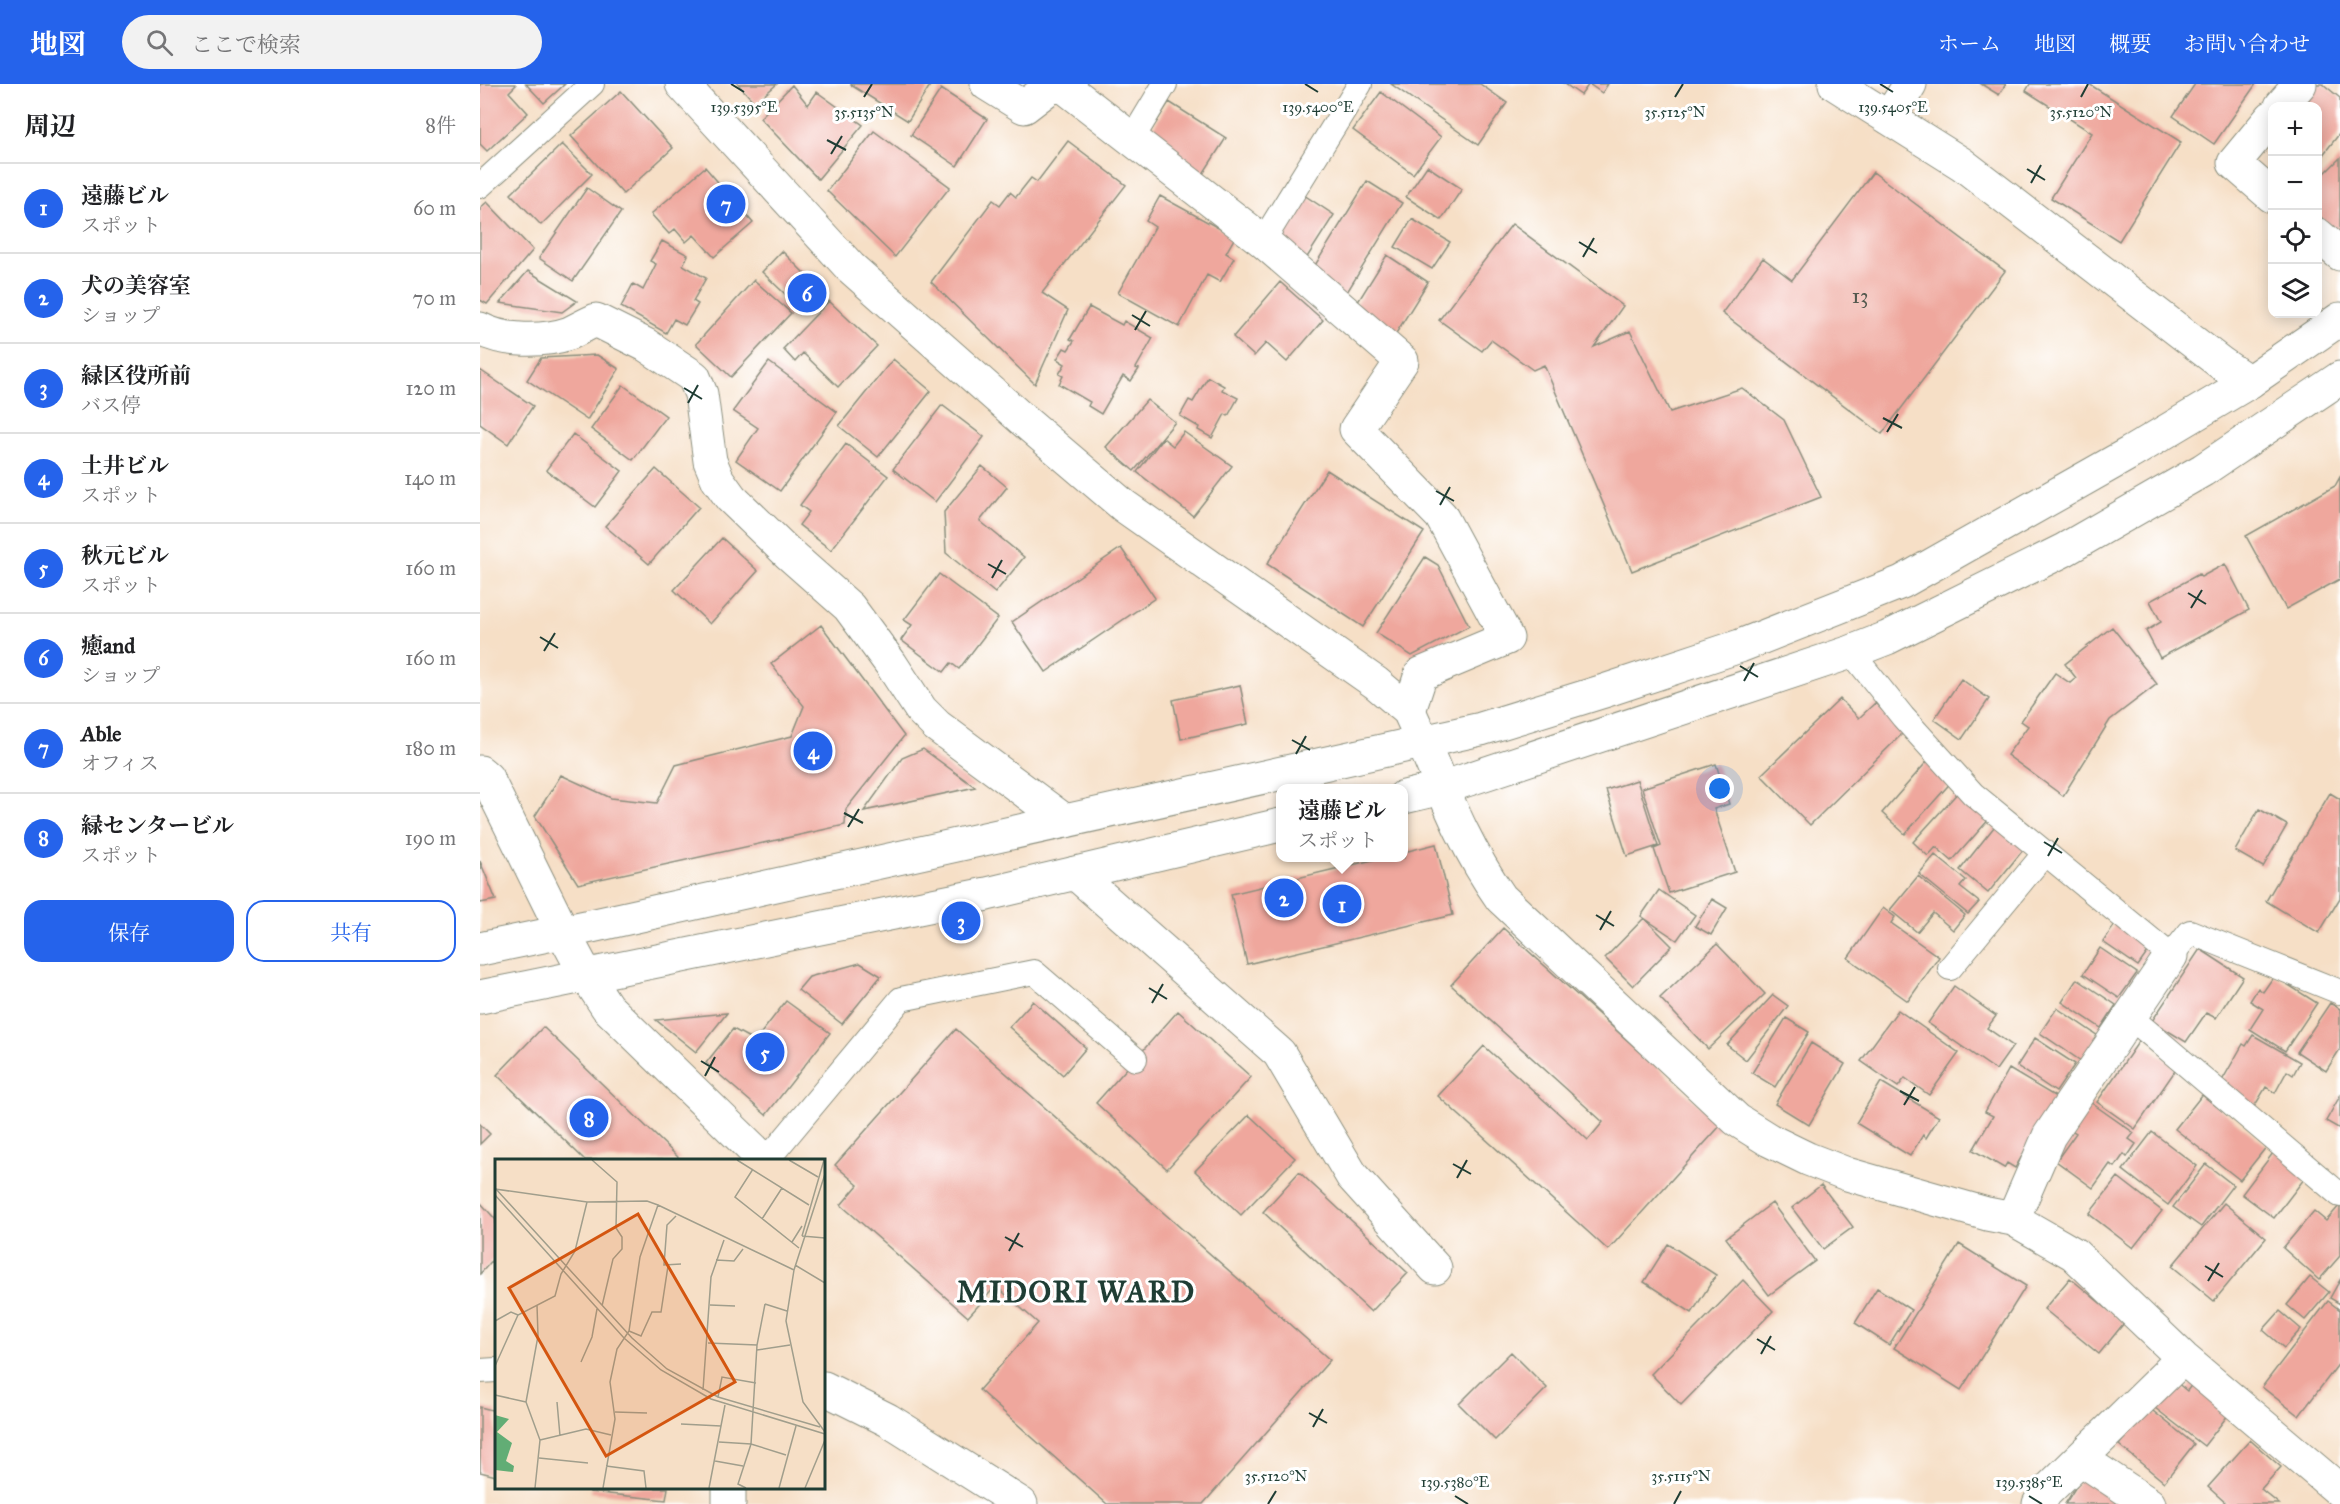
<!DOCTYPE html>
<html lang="ja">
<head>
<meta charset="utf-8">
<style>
	:root { --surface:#fff; --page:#f2f2f2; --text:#202124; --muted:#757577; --line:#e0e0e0; --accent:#2563eb }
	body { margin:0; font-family:"IM FELL Great Primer","Noto Serif JP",serif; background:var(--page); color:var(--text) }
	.controls { position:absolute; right:18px; top:18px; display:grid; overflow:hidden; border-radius:12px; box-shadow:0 3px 15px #0003 }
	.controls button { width:54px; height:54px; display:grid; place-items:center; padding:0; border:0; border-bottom:2px solid var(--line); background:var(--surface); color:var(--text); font:30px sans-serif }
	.you { position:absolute; left:1240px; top:705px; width:21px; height:21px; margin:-15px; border:4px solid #fff; border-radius:50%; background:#1a73e8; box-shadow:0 0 0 9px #1a73e833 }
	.badge { display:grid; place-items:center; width:39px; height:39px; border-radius:50%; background:var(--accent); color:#fff; font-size:20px; font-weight:700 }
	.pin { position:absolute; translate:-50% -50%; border:3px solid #fff; box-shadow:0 2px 6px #0006 }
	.popup { position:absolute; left:796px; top:700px; width:132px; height:78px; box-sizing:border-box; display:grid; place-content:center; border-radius:12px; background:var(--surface); filter:drop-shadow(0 2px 4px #0005); font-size:20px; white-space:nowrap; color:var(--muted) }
	.popup b { font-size:22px; color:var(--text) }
	.popup::after { content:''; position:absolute; left:50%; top:100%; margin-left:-12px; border:12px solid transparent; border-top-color:var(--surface) }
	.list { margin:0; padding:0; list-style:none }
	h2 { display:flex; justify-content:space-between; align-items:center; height:78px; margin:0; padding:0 24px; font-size:26px }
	h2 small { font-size:20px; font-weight:400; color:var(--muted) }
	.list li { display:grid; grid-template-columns:39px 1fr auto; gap:18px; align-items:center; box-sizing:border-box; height:90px; padding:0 24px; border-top:2px solid var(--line) }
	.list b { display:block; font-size:22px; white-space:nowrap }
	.list p { margin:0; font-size:20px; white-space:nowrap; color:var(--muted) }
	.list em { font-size:20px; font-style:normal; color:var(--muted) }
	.actions { display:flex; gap:12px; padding:18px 24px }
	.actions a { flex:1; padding:14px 0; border:2px solid var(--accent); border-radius:18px; text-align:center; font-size:21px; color:var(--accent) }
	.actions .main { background:var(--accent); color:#fff }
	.icon { flex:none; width:33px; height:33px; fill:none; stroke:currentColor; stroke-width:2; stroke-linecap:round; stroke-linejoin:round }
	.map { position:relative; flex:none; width:1860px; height:1420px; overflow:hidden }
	header { display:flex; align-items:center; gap:36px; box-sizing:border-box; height:84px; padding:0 30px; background:var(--accent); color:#fff }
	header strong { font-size:28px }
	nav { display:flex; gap:33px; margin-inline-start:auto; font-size:21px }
	.search { width:420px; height:54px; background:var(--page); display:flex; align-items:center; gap:15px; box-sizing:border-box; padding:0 21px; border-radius:33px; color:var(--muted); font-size:22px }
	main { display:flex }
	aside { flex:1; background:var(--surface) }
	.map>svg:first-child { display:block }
</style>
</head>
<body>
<header>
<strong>地図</strong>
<div class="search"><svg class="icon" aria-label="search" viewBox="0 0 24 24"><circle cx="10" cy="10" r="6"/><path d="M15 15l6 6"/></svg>ここで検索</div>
<nav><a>ホーム</a><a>地図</a><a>概要</a><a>お問い合わせ</a></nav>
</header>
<main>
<aside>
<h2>周辺<small>8件</small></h2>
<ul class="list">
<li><span class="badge">1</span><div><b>遠藤ビル</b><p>スポット</p></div><em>60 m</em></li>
<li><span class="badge">2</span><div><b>犬の美容室</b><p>ショップ</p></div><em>70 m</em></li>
<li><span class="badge">3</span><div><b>緑区役所前</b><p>バス停</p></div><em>120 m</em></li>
<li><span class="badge">4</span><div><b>土井ビル</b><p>スポット</p></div><em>140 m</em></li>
<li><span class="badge">5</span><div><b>秋元ビル</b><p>スポット</p></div><em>160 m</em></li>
<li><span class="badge">6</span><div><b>癒and</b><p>ショップ</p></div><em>160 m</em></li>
<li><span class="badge">7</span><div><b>Able</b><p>オフィス</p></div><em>180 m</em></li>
<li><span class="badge">8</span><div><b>緑センタービル</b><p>スポット</p></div><em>190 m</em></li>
</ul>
<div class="actions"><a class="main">保存</a><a>共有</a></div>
</aside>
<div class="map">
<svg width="1860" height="1420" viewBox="0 0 1860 1420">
	<rect width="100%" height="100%" fill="#fff"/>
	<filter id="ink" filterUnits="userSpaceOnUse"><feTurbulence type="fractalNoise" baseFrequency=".0167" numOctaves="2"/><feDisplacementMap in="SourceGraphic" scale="12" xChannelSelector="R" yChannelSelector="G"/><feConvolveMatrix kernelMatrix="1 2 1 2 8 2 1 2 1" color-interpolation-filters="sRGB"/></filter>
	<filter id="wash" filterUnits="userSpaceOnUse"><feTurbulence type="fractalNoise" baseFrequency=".008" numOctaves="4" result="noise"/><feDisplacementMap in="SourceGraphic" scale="24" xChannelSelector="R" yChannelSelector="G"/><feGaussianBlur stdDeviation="1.35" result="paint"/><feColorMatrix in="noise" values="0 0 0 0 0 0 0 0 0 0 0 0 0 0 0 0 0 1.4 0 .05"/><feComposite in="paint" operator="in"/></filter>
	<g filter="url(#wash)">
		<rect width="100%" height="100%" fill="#f6dfc6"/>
		<g id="blocks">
			<path fill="#efa79d" d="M0 0H35L36 1 29 8 48 29 7 67 0 60Z
				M46 0H85L64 19Z
				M258 0H297L275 19Z
				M371 0H451L428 37 371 1Z
				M911 0H1000L1027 19 998 61Z
				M1085 0H1109L1101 11Z
				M1109 0H1128L1122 9Z
				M1501 0H1526L1519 11Z
				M1550 0H1609L1701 58 1639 157 1571 114 1612 49 1546 7Z
				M1715 0H1776L1734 60 1693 32Z
				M1835 0H1843L1860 14V49L1838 77V22H1816Z
				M312 1 328 21 337 8 383 41 338 95 280 34Z
				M461 5 507 35 477 82 431 51Z
				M141 7 193 64 143 110 91 52Z
				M901 8 961 53 933 90 873 46Z
				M689 18 746 54 721 93 664 58Z
				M394 47 470 103 415 173 347 107Z
				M588 57 646 101 562 209 588 226 555 300 451 198 513 116 520 121 530 108 536 113 551 94 557 98Z
				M82 60 112 90 61 141 31 110Z
				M1860 74V153L1838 130V96Z
				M947 82 982 105 961 136 926 113Z
				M225 83 273 139 234 173 214 151 206 158 195 145 189 150 171 130Z
				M1393 88 1525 187 1402 350 1242 229 1283 174 1312 196Z
				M887 97 922 119 864 213 829 191Z
				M107 104 141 128 93 197 59 174Z
				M818 107 854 131 826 175 789 152Z
				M680 112 755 153 746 169 754 174 740 198 727 191 699 243 638 209 675 143 666 137Z
				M7 118 53 166 7 220 0 216V124Z
				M932 135 970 158 952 185 915 163Z
				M1032 140 1143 222 1114 263 1150 247 1190 328 1262 304 1304 336 1341 413 1152 487 1064 281 1053 286 1011 256 1002 267 959 236Z
				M182 157 208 171 203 181 226 194 213 217 218 220 205 241 194 235 186 249 141 223 153 200 163 206 176 180 170 177Z
				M302 167 343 208 324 228 282 188Z
				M907 171 948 198 915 251 874 224Z
				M48 187 97 217 82 228 20 219Z
				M274 196 311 229 251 293 216 260Z
				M800 198 843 236 807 278 786 259 774 272 753 253Z
				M349 217 397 262 358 303 323 269 315 278 303 265Z
				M609 223 642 241 644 237 673 254 656 284 659 285 651 297 643 292 621 330 608 322 610 318 579 300 583 292 579 290 585 280 577 275 584 264 588 266 594 257 590 255Z
				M117 271 139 285 107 336 47 296 61 274Z
				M413 275 451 307 398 373 359 342Z
				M289 278 357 328 300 407 256 376 278 344 253 327Z
				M0 286 53 322 28 360 0 340Z
				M728 293 744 302 742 306 758 314 748 332 745 330 732 354 718 346 719 343 700 332 709 316 713 318Z
				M143 301 186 332 153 376 111 345Z
				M667 316 695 338 654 387 626 363Z
				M462 321 504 353 455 418 413 385Z
				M704 348 752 382 713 432 657 388 683 354 693 362Z
				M93 350 142 387 115 423 66 386Z
				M366 360 408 392 351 466 319 441 329 428 320 421Z
				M502 382 527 403 500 437 544 473 515 509 466 469 464 428Z
				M176 385 219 423 169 480 125 442Z
				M847 386 944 448 883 543 787 480Z
				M1860 393V495L1806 525 1766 452 1855 402Z
				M242 454 278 487 230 540 194 506Z
				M641 464 675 514 566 588 532 538Z
				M945 473 958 481 989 542 932 572 896 549Z
				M1745 480 1769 526 1680 574 1666 547 1681 538 1670 517 1719 490 1721 493Z
				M459 490 518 534 479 585 471 579 464 588 421 556 432 541 424 536Z
				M341 541 424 652 366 725 365 741 98 800 55 732 81 691 131 714 177 719 196 681 312 652 324 622 291 580Z
				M1632 543 1677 600 1630 636 1583 712 1527 671 1548 642 1541 637 1575 589 1590 599 1596 594 1585 580Z
				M1481 595 1509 615 1482 655 1454 635Z
				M760 601 768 640 701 655 693 616Z
				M1360 615 1379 634 1395 619 1424 648 1330 741 1281 691Z
				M443 665 495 703 384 727 422 674Z
				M1450 674 1474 695 1425 750 1402 729Z
				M1236 680 1249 720 1234 725 1255 788 1189 809 1174 765 1181 762 1162 704Z
				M1157 696 1178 762 1147 772 1126 706Z
				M1482 704 1512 732 1472 777 1456 763 1448 772 1433 758Z
				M1850 709 1860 715V814L1839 849 1786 817Z
				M1779 725 1807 741 1783 783 1755 767Z
				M1518 738 1547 761 1508 809 1480 786Z
				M956 760 973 831 767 880 751 810 901 774H924V768Z
				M1455 771 1486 796 1480 803 1499 818 1488 830 1439 790Z
				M0 777 16 816 0 819Z
				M1438 792 1485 831 1473 846 1453 829 1437 848 1410 826Z
				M1179 806 1215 831 1197 856 1161 832Z
				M1232 815 1247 824 1231 851 1215 842Z
				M1403 824 1415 833 1411 839 1459 873 1428 917 1368 874Z
				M1164 834 1192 862 1153 902 1125 874Z
				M1638 836 1670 865 1658 882 1623 858Z
				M1023 844 1241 1041 1128 1166 958 1012 1004 962 1108 1056 1123 1038 971 901Z
				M1237 860 1285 910 1228 965 1180 914Z
				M1620 864 1657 889 1639 914 1603 890Z
				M1720 865 1763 893 1736 934 1726 929 1706 958 1672 937Z
				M380 879 401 892 362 940 318 906 329 893Z
				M1794 892 1837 919 1805 967 1770 945 1783 925 1770 917 1778 904 1783 908Z
				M1597 895 1636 921 1621 944 1582 918Z
				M1474 902 1516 932 1507 944 1533 962 1516 986 1448 939Z
				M1293 911 1308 922 1266 976 1247 961Z
				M306 917 350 949 286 1031 226 979 253 945 275 957Z
				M553 917 606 964 583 991 529 943Z
				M1850 919 1860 925V965L1846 987 1817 968Z
				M1577 924 1618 952 1601 977 1560 949Z
				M1418 926 1479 969 1449 1011 1425 994 1418 1003 1381 977Z
				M698 927 771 993 687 1085 616 1019Z
				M247 929 216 968 176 936Z
				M1306 934 1329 948 1295 1003 1272 989Z
				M63 943 201 1076H105L17 991Z
				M476 945 850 1276 723 1420H627L499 1306 558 1239 516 1202 488 1233 361 1121 378 1101 355 1081Z
				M1773 951 1820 978 1813 991 1807 987 1795 1009 1786 1003 1774 1023 1739 1002 1763 960 1766 962Z
				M1555 954 1595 980 1576 1008 1537 982Z
				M1659 957 1697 984 1655 1045 1617 1018Z
				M1331 959 1365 980 1329 1041 1295 1020Z
				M1529 985 1576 1013 1535 1084 1527 1079 1524 1084 1493 1066 1513 1032 1505 1028Z
				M1401 998 1459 1033 1446 1054 1443 1051 1430 1072 1376 1039Z
				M1722 1011 1787 1062 1760 1096 1695 1045Z
				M1860 1012V1045L1846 1037Z
				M1610 1018 1654 1049 1649 1055 1656 1060 1647 1073 1644 1070 1635 1083 1630 1080 1613 1104 1576 1077 1596 1049 1590 1045Z
				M769 1031 815 1074 761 1131 715 1087Z
				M0 1040 10 1050 0 1060Z
				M1672 1048 1717 1082 1688 1121 1643 1086Z
				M1796 1065 1828 1090 1794 1134 1762 1110Z
				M1726 1080 1753 1101 1721 1143 1693 1123Z
				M819 1088 928 1189 891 1228 783 1128Z
				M1638 1093 1682 1127 1653 1164 1609 1130Z
				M1341 1101 1373 1143 1343 1165 1312 1124Z
				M0 1118 16 1136V1172L0 1190Z
				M1292 1119 1335 1177 1289 1211 1246 1154Z
				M1744 1119 1786 1154 1734 1217 1692 1182Z
				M1860 1121V1172L1839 1196 1803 1164 1834 1127 1846 1137Z
				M1188 1160 1236 1191 1212 1229 1164 1198Z
				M1479 1160 1546 1202 1481 1306 1414 1264Z
				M1830 1193 1849 1208 1825 1236 1807 1221Z
				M1590 1194 1644 1239 1619 1270 1564 1225Z
				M1263 1196 1293 1227 1201 1321 1171 1290Z
				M1860 1196V1220L1850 1214Z
				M1397 1204 1431 1226 1409 1261 1375 1239Z
				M1848 1217 1860 1226V1278L1819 1332 1782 1303Z
				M1800 1227 1821 1245 1804 1264 1783 1246Z
				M1031 1268 1067 1304 1015 1356 979 1320Z
				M1715 1296 1752 1326 1724 1362 1675 1324 1696 1298 1707 1307Z
				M0 1323 16 1327V1392L0 1388Z
				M1668 1323 1714 1360 1684 1398 1639 1361Z
				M1770 1356 1801 1383 1781 1405 1799 1420H1747L1728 1403Z
				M1602 1393 1639 1420H1585Z
				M111 1404H188L186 1416 110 1408Z"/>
		</g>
	</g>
	<g filter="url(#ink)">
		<use href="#blocks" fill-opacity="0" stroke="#8a8e7d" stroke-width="1.5"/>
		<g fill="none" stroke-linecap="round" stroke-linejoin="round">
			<defs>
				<path id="service" d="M652 55 685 0
					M0 102 112 0
					M783 157 880 0
					M1371 568 1423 633 1493 710 1691 872 1710 848 1860 908
					M1470 884 1565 769
					M1649 932 1860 1111
					M287 1076 421 915 554 888 655 975
					M0 1287 16 1286"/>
				<path id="minor" d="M507 0 544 23 574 0
					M581 0 783 157 922 277 876 345 961 432 1027 554 941 590 929 627
					M1355 0 1482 80 1742 280 1769 298
					M1801 22 1820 0
					M1792 33 1754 79 1792 112
					M1409 34 1430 0
					M1838 151 1860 170
					M0 245C24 258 64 258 90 249 98 245 107 240 116 236L166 261 214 293 221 310 230 377 238 396 251 414 309 470 369 523 411 580 441 626 457 642 585 737
					M943 658C967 715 985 763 1021 814L1257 1036 1289 1056 1328 1075 1367 1090 1507 1130 1533 1135 1594 1170 1703 1274 1860 1407
					M595 789 799 969 872 1092 955 1184
					M1533 1135 1569 1052 1691 872
					M344 1304 408 1336 541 1420
					M1601 1375 1669 1420
					M1559 1420 1565 1409 1703 1274"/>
				<path id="tertiary" d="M202 0 370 183 543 336 644 422 896 599 929 627 943 658
					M0 688 7 694 83 848 106 891 127 923 284 1076
					M924 713 962 704 1371 568 1407 554 1584 466 1723 386 1860 294
					M0 865 111 842 1001 645 1124 607 1260 562 1422 498 1650 369 1769 298 1860 235
					M0 913 507 810 800 741
					M249 1404V1420"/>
			</defs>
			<use href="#service" stroke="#8a8e7d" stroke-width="26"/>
			<use href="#minor" stroke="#8a8e7d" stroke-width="35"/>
			<use href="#tertiary" stroke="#8a8e7d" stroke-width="35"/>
			<use href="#service" stroke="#fff" stroke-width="24"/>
			<use href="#minor" stroke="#fff" stroke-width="33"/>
			<use href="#tertiary" stroke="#fff" stroke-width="33"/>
		</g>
	</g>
	<path fill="none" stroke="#1f3d34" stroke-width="2" d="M251 0 264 8M825 0 838 8M1400 0 1413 8M384 13 392 0M1195 13 1203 0M1601 13 1608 0M347 56 366 66M351 70 362 52M1547 85 1565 96M1551 99 1561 81M1099 158 1117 169M1103 173 1114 154M652 231 670 242M655 246 666 227M204 304 222 315M208 319 218 301M1403 334 1422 344M1407 348 1418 330M956 407 974 417M960 421 970 403M508 480 526 490M512 494 522 476M1708 509 1726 520M1711 524 1722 506M60 553 78 564M64 567 75 549M1260 582 1278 593M1264 597 1274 579M812 656 830 666M816 670 826 652M364 729 383 739M368 743 379 725M1564 758 1582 769M1568 772 1578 754M1116 831 1134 842M1120 846 1131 827M669 904 687 915M672 919 683 900M221 977 239 988M225 992 235 973M1420 1007 1439 1017M1424 1021 1435 1003M973 1080 991 1090M977 1094 987 1076M525 1153 543 1163M529 1167 539 1149M1725 1182 1743 1193M1728 1197 1739 1179M1277 1255 1295 1266M1281 1270 1291 1252M829 1329 847 1339M833 1343 843 1325M975 1412 988 1420M1549 1412 1562 1420M788 1420 796 1407M1194 1420 1201 1407"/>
	<g text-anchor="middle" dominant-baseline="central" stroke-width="6" stroke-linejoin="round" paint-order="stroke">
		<g font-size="21" fill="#53584e">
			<text x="1380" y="212">13</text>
		</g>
		<g font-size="30" font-weight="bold" letter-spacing="1.5" fill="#1f3d34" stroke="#fff">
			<text x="596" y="1208">MIDORI WARD</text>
		</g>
	</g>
	<g transform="translate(15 1075)">
		<rect width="330" height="330" fill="#f6dfc6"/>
		<path d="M0 256 14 260 2 273 17 284 11 302 19 307 18 313 0 311Z" fill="#62ad75"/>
		<path fill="none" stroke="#a09e8c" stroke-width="1.5" d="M97 1 122 23 121 69 127 78V90L118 100 107 147M242 1 314 46M294 1 323 18M258 10 240 38 304 89M330 15 299 111 291 162 308 243 330 273M0 29 137 179 172 210 223 238 325 268M0 30 92 43 152 42 163 46 145 98 134 172 122 190 115 223 120 260 108 329M0 36 129 179 166 211 216 240 330 275M163 46 299 111M181 57 172 66 169 106 186 105M267 60 287 29M307 77 330 79M307 77 329 1M297 83 307 67M221 101 239 102 248 90M300 106 330 124M270 145 292 152M215 146 240 147M0 162 16 153 23 156M134 172 146 177 157 153H166L173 107M213 184 262 186M262 191 295 186M86 203 97 178 102 150M0 207 23 156 60 137 66 115 80 92 92 43M208 231 216 118 229 81M0 236 31 243M223 238 227 218 261 224M62 243 65 277M120 253 152 254M186 265 226 267M45 281 91 270 116 276M224 283 256 285 291 296M44 299 93 304M220 302 248 307M111 307 149 312 151 329M40 329 45 281 31 243 43 177 42 146M214 329 230 246M251 329 243 325 256 285 262 186 270 145M284 329 301 267M310 329 330 281"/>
		<path fill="#d45610" fill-opacity="0.15" stroke="#d45610" stroke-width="3" d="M143 55 240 223 111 297 14 129Z"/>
		<rect width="330" height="330" fill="none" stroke="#1f3d34" stroke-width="3"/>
	</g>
	<g font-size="15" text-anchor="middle" fill="#1f3d34" stroke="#fff" stroke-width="6" stroke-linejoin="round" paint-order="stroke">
		<text x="838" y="28">139.5400°E</text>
		<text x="1413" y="28">139.5405°E</text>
		<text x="264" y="28">139.5395°E</text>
		<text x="384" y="33">35.5135°N</text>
		<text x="1195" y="33">35.5125°N</text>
		<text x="1601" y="33">35.5120°N</text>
		<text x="796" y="1397">35.5120°N</text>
		<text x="1201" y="1397">35.5115°N</text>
		<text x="975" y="1403">139.5380°E</text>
		<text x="1549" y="1403">139.5385°E</text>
	</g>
</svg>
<div class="controls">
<button>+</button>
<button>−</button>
<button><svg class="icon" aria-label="locate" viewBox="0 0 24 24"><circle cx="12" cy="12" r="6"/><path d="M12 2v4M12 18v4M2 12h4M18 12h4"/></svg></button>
<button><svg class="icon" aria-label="layers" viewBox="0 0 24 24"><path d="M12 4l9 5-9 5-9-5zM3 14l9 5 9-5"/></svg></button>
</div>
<div class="you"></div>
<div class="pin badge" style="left:862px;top:820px">1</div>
<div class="popup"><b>遠藤ビル</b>スポット</div>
<div class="pin badge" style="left:804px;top:814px">2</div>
<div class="pin badge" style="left:481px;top:837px">3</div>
<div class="pin badge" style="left:333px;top:667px">4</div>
<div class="pin badge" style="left:285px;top:968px">5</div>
<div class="pin badge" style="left:327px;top:209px">6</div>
<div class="pin badge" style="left:246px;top:120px">7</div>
<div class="pin badge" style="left:109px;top:1034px">8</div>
</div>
</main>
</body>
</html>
